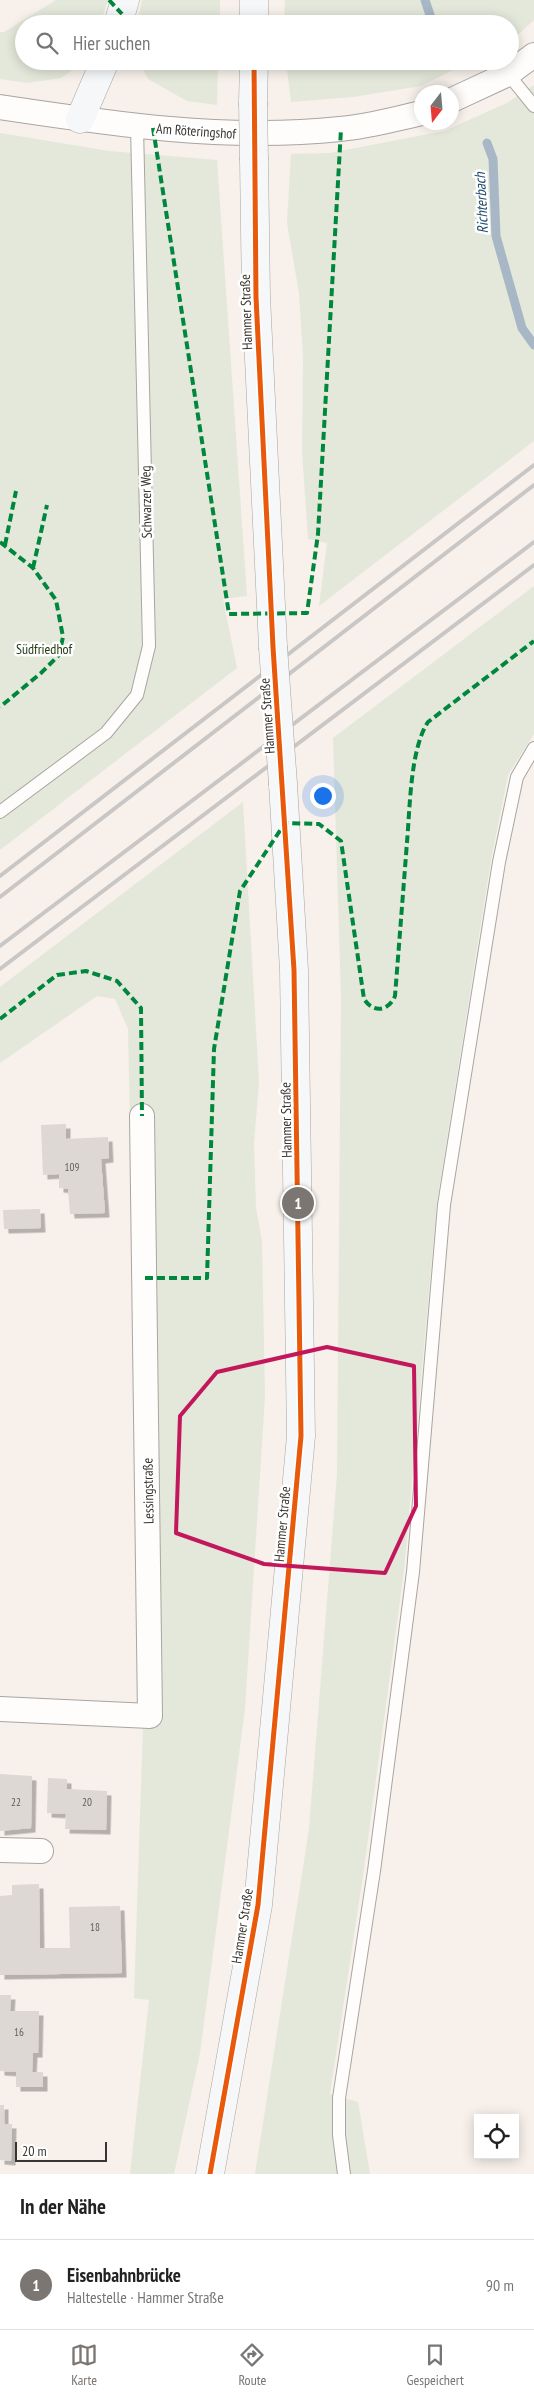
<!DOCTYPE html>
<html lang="de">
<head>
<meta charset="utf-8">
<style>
	:root { --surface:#fff; --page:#f2f2f2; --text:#222; --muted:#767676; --line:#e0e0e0; --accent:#7c7672 }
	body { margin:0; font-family:"PT Sans Narrow",sans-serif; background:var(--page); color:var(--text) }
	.controls { position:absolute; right:15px; bottom:15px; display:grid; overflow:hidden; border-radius:0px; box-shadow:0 2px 12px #0003 }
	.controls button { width:45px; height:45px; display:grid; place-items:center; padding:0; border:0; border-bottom:1px solid var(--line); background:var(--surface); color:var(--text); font:25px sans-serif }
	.compass { position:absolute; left:414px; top:85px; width:45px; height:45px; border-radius:50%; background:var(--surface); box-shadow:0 2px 12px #0003; rotate:196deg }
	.scale { position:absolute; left:15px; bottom:12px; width:92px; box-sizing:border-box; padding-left:5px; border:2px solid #3a3531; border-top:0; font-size:14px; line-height:18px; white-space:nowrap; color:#3a3531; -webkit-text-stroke:4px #fff; paint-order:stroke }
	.you { position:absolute; left:322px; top:795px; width:18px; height:18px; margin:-12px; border:4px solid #fff; border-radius:50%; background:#1a73e8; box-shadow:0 0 0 8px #1a73e833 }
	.badge { display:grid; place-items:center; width:32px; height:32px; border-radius:50%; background:var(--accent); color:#fff; font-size:16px; font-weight:700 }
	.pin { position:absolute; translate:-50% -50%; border:2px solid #fff; box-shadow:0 1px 5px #0006 }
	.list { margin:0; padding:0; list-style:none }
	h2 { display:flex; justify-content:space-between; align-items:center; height:65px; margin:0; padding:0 20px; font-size:21px }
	h2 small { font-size:16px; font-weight:400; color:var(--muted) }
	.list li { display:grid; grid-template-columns:32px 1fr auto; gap:15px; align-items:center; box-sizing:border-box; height:90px; padding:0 20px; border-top:1px solid var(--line) }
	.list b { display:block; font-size:19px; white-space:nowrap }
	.list p { margin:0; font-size:16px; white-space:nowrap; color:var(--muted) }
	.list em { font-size:16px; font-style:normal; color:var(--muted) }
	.icon { flex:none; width:28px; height:28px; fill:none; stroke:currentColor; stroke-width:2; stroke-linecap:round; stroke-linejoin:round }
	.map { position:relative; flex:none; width:534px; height:2174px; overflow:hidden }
	.search { position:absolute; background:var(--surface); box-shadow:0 2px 12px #0003; left:15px; right:15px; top:15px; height:55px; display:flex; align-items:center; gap:12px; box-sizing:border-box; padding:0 18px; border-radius:28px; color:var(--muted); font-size:19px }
	.sheet { height:155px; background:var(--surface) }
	nav { display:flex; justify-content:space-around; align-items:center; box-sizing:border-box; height:70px; border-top:1px solid var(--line); background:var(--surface); font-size:14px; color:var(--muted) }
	nav a { display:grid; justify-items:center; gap:2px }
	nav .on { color:var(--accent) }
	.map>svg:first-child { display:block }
</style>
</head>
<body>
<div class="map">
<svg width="534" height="2174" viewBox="0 0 534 2174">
	<defs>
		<filter id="shadow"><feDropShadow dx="4.5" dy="4.5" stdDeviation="0" flood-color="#0004"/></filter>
	</defs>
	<rect width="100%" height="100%" fill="#f7f0eb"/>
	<path fill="#e4e8da" d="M56 0H108L100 24H24V61H84L83 63 61 78 27 83 0 79V32H4Z
		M142 0H220V24H137Z
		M285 0H534V20L510 42V24H284Z
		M138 61H218L217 105 187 101 148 79Z
		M286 61H471L421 86 353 97 291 102Z
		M534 85V441L319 606 327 543 308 539 302 451 303 358 299 293 287 223 291 154 330 153 444 131 507 103Z
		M0 133 109 151 217 160 247 596 223 599 237 668 0 850Z
		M534 586V734L508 775 491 860 437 1202 404 1570 364 1869 330 2094 358 2102 370 2174H255L309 1829 337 1474 341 997 333 738Z
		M243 802 259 1083 254 1143 256 1208 262 1241 265 1396 245 1709 200 2053 174 2174H130L149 2000 134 1998 143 1726 128 1029 115 999 97 996 0 1063V987Z"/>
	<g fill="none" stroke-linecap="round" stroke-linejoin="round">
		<path stroke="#a7b7c5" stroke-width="9" d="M425 0 433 24
			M487 143 493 159 496 236 522 328 534 345"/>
	</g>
	<path fill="#ddd8d3" filter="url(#shadow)" d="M66 1124V1139L108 1137 109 1158 101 1159 105 1213 70 1214 68 1189 59 1188V1174L43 1175 41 1125Z
		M40 1209 41 1228 4 1229 3 1210Z
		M0 1774 32 1776 31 1828 0 1831Z
		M48 1778 67 1779V1789L107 1791 106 1830 65 1829 66 1814 47 1813Z
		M39 1884 40 1948H70L69 1907 120 1906 122 1973 0 1975V1896L12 1895V1885Z
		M0 1995H11L10 2011H39L38 2053H33L32 2072H43V2087H16V2072L0 2071Z
		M0 2105H4V2124H12L11 2161 0 2160Z"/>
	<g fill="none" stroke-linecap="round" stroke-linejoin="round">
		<defs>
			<path id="service" d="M508 74 534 106
				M0 812 106 733 137 695 149 646 137 127
				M344 2174 339 2135V2098L374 1871 413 1572 444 1205 499 862 517 777 534 748"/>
			<path id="minor" d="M452 100 508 74 534 55
				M0 107C113 124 225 141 340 129 367 127 395 119 422 113
				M0 1709 150 1716 142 1116
				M0 1850 41 1851"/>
			<path id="secondary" d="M118 24 125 0
				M254 24V0
				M253 103 254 61
				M80 119 105 61
				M254 160 256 297 273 647
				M210 2174 258 1905 301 1436 294 970 283 784"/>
		</defs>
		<use href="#service" stroke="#a9a5a1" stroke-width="14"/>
		<use href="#minor" stroke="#a9a5a1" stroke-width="26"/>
		<use href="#secondary" stroke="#a9a5a1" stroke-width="29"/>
		<use href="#service" stroke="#fefdfc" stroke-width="12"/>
		<use href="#minor" stroke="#fefdfc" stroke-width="24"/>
		<use href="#secondary" stroke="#f6f7f8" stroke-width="28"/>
		<path stroke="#c9c7c6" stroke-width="4" d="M0 876 534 465
			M0 897 534 485
			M0 946 534 542
			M0 969 534 565"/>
		<defs>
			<path id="secondary-bridge" d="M253 103 254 160
				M273 647 283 784"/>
		</defs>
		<use href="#secondary-bridge" stroke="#a9a5a1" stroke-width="29" stroke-linecap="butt"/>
		<use href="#secondary-bridge" stroke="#f6f7f8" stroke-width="28"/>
		<path stroke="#00873e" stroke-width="4" stroke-dasharray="8 4" stroke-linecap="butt" d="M109 0 122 14
			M153 128 229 614 307 613 318 534 341 129
			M0 542 33 568 56 600 63 637 59 655 41 673 0 707
			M5 545 16 491
			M33 568 47 505
			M0 1019 57 975 86 971 117 981 141 1008 142 1116
			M145 1278H207L214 1049 240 891 285 823 319 824 341 841 364 999C373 1013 388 1012 395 996 399 945 403 894 407 842 410 809 410 749 428 722L534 641"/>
		<defs>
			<path id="cycleway" d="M210 2174 258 1905 301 1436 294 970 273 647 256 297 254 61"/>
		</defs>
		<use href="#cycleway" stroke="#fff" stroke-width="8"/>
		<use href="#cycleway" stroke="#e8590c" stroke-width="5"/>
	</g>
	<path fill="none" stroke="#c2185b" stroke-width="4" stroke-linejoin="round" d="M327 1347 414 1366 416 1506 385 1573 264 1564 176 1533 180 1416 217 1372Z"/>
	<g text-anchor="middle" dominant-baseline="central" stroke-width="5" stroke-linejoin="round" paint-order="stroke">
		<g font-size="11" fill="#645e5a">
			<text x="72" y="1167">109</text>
			<text x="16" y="1802">22</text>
			<text x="87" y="1802">20</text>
			<text x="95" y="1927">18</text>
			<text x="19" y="2032">16</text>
		</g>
		<g font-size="14" fill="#3a3531" stroke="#fff">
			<text transform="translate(196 131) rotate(4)">Am Röteringshof</text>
			<text transform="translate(246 312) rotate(-92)">Hammer Straße</text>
			<text transform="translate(146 502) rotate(-91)">Schwarzer Weg</text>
			<text transform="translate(267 716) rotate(-94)">Hammer Straße</text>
			<text transform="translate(286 1120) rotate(-91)">Hammer Straße</text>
			<text transform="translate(148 1491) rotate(-91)">Lessingstraße</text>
			<text transform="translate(282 1524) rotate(-85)">Hammer Straße</text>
			<text transform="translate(242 1926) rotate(-81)">Hammer Straße</text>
		</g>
		<g font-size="14" fill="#243d13" stroke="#fff">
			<text x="44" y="649">Südfriedhof</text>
		</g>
		<g font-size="15" font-style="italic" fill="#214c6d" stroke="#fff">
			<text transform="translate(481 203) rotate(-93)">Richterbach</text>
		</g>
	</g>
</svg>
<div class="controls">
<button><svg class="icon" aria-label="locate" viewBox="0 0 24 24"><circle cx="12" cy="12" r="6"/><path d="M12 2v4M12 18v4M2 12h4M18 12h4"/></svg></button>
</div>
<svg class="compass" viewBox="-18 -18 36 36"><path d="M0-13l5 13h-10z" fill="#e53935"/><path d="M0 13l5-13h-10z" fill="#767676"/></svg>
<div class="scale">20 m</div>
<div class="you"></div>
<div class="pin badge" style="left:298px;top:1203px">1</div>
<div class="search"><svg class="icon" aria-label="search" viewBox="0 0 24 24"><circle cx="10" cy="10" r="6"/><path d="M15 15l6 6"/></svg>Hier suchen</div>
</div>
<section class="sheet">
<h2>In der Nähe<small></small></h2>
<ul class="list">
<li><span class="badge">1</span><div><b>Eisenbahnbrücke</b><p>Haltestelle · Hammer Straße</p></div><em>90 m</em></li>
</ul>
</section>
<nav>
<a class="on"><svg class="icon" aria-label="map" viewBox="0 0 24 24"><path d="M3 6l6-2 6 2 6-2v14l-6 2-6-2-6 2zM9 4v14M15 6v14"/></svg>Karte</a>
<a><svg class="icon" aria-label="directions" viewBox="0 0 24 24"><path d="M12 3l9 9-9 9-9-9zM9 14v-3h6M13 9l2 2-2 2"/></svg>Route</a>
<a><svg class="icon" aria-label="saved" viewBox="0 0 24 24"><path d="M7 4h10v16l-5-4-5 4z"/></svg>Gespeichert</a>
</nav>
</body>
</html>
